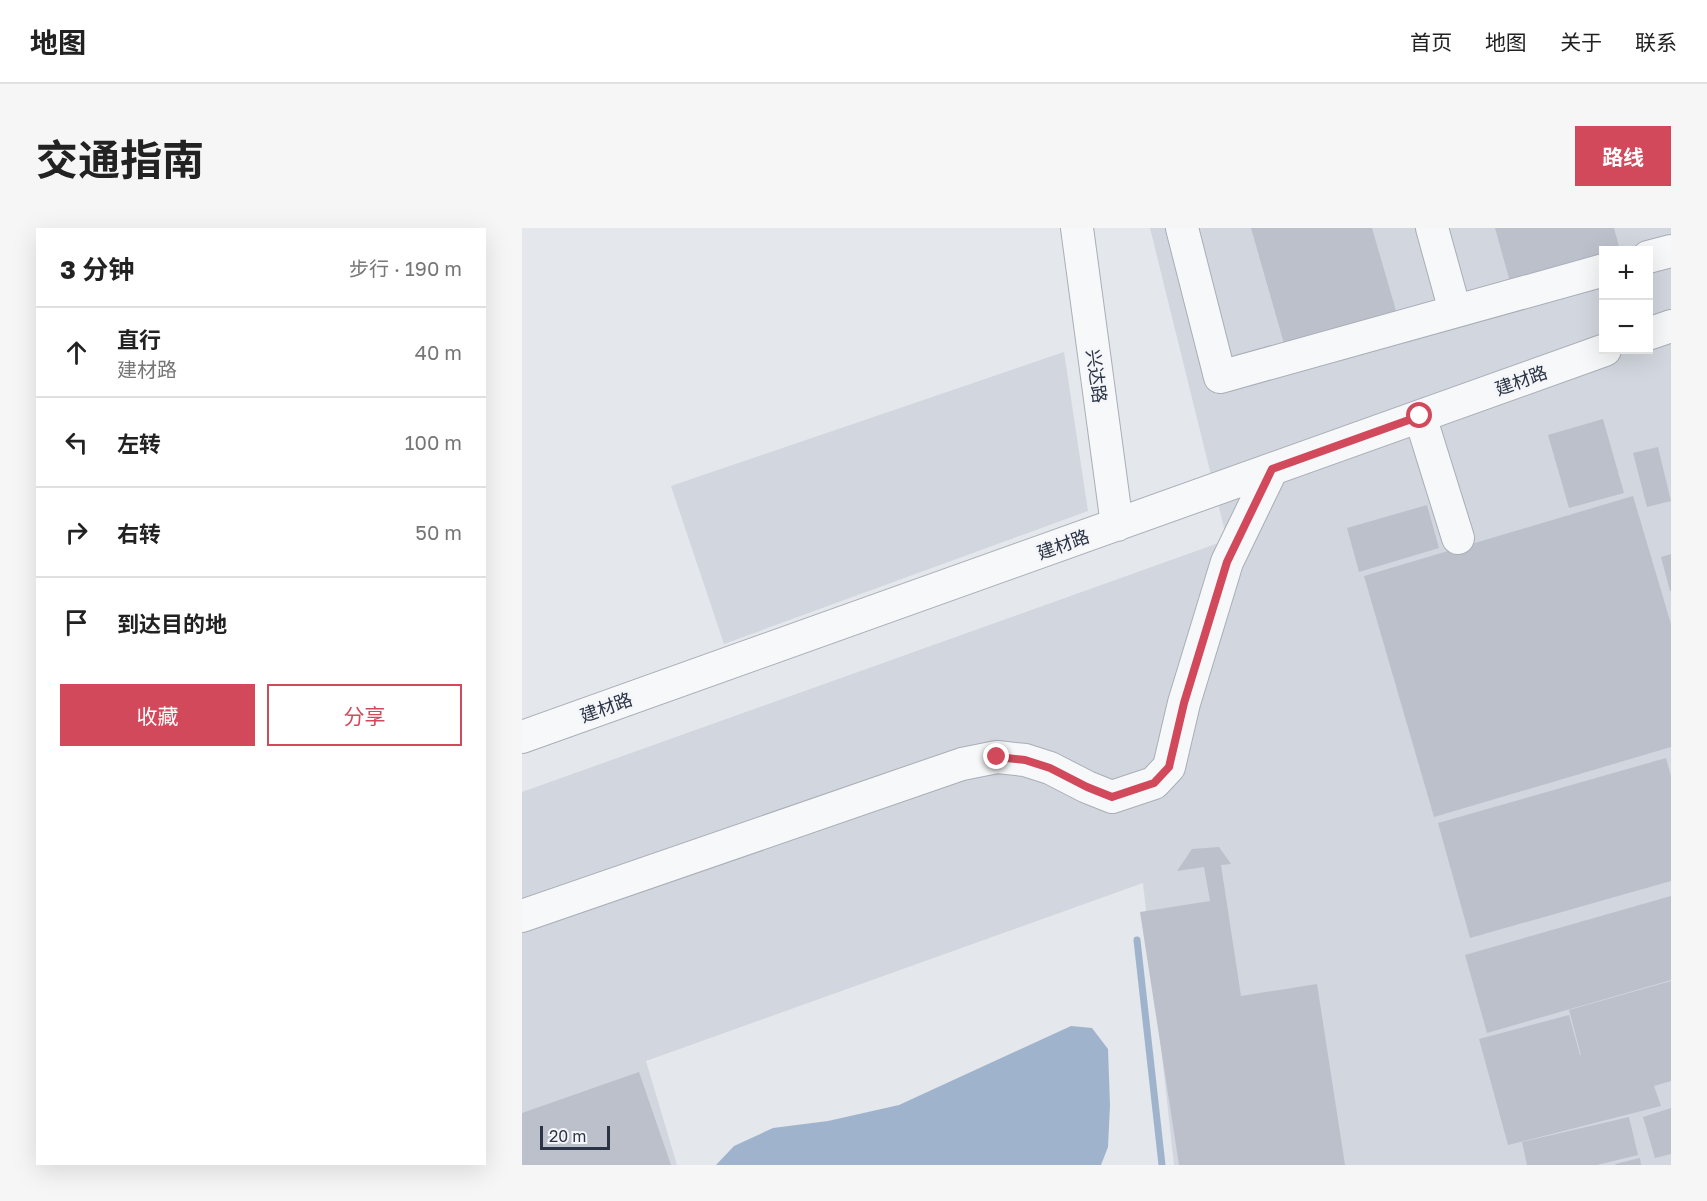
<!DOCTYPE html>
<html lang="zh">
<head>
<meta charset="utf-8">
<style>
	:root { --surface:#fff; --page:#f6f6f6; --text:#222; --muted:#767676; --line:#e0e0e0; --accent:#d1495b }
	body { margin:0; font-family:"Golos Text","Noto Sans SC",sans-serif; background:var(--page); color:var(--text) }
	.controls { position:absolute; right:18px; top:18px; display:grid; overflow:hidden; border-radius:0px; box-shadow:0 6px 24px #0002 }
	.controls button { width:54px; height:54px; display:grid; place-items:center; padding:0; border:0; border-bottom:2px solid var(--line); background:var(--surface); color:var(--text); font:30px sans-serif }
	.scale { position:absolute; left:18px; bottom:15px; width:70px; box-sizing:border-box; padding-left:6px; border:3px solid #2b3445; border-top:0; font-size:16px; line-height:21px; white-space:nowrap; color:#2b3445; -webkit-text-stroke:4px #f4f6f9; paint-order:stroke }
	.stop { position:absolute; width:18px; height:18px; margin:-14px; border:4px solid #d1495b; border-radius:50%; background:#fff }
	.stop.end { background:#d1495b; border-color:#fff; box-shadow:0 2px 6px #0008 }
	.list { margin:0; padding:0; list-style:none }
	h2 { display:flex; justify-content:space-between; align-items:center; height:78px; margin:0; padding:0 24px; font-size:26px }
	h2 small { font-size:20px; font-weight:400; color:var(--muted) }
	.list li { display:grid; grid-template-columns:39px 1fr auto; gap:18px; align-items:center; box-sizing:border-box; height:90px; padding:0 24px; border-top:2px solid var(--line) }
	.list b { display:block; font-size:22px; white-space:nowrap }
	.list p { margin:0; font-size:20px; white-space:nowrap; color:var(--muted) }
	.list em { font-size:20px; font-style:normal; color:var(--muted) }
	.actions { display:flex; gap:12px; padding:18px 24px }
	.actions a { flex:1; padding:14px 0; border:2px solid var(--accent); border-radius:0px; text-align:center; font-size:21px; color:var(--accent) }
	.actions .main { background:var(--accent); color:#fff }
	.icon { flex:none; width:33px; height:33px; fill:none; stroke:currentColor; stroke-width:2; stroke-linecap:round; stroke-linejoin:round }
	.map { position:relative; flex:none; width:1149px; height:937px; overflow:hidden; border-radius:0px }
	header { display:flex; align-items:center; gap:36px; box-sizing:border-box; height:84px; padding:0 30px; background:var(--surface); border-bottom:2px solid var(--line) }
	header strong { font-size:28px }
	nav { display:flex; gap:33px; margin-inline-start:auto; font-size:21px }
	.intro { display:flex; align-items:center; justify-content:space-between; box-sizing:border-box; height:144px; padding:0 36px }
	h1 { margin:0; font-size:42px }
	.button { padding:15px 27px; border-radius:0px; background:var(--accent); color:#fff; font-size:21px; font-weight:700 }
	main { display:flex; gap:36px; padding:0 36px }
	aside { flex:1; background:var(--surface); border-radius:0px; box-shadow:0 6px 24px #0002 }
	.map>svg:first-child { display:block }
</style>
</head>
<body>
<header>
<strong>地图</strong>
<nav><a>首页</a><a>地图</a><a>关于</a><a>联系</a></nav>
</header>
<div class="intro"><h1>交通指南</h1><a class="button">路线</a></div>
<main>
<aside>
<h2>3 分钟<small>步行 · 190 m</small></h2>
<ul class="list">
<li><svg class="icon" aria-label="ahead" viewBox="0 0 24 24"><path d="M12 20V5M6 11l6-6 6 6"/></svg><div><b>直行</b><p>建材路</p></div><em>40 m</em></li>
<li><svg class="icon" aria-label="left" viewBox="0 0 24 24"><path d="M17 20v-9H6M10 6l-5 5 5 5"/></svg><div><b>左转</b></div><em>100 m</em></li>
<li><svg class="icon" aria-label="right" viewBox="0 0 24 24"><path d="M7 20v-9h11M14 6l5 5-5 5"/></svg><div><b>右转</b></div><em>50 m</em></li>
<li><svg class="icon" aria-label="arrive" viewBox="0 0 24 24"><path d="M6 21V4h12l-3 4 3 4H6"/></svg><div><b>到达目的地</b></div></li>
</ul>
<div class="actions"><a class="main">收藏</a><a>分享</a></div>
</aside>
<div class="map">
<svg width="1149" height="937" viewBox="0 0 1149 937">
	<rect width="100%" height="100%" fill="#e4e7ec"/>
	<path fill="#d2d6de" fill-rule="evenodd" d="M628 0H1149V937H652L621 655 124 833 155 937H0V564L705 312ZM1082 22H1126V122H1082Z
		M542 124 566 283 202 416 149 258Z"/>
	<path fill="#9fb4cc" d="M549 798 570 800 586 821 588 877 586 919 579 937H194L212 918 251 900 306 893 377 877Z"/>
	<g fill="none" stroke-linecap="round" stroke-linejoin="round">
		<path stroke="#9fb4cc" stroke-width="7" d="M615 712 640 937"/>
	</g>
	<path fill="#bbc0ca" d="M729 0H850L877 93 765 126Z
		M973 0H1092L1098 22H1082V34L990 61Z
		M1081 191 1102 265 1047 280 1026 207Z
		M1136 219 1149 273 1125 279 1111 225Z
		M1111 268 1149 396V519L912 589 842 348Z
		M905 277 917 320 837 344 825 300Z
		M1149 326V363H1148L1139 329Z
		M1144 530 1149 548V653L948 710 916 595Z
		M697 619 709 636 699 637 719 768 795 756 823 937H657L618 684 688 673 682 639 655 643 670 621Z
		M1149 668V752L965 805 943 727Z
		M1149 753V853L1132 858 1139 878 986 917 957 811 1047 787 1058 827H1059L1047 782Z
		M117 844 149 937H0V885Z
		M1149 880V926L1133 930 1121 889Z
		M1107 889 1116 927 1075 937H1005L1000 914Z
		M1118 930 1119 937H1094L1093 936Z"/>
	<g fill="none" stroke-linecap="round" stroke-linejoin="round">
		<defs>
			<path id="minor" d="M555 0 595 297
				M660 0 698 149 1082 42
				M910 0 933 83
				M1126 29 1149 23
				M1126 106 1149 98
				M898 188 936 310
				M0 509 1083 122
				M0 688 440 536 475 529 503 532 528 540 565 559 590 569 632 555 647 539 662 475 705 334 750 241"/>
		</defs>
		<use href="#minor" stroke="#a9aeb7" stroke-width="34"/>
		<use href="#minor" stroke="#f7f8fa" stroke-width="32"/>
	</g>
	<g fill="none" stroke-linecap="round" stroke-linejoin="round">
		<path stroke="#d1495b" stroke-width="8" d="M475 529 503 532 528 540 565 559 590 569 632 555 647 539 662 475 705 334 750 241 898 188"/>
	</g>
	<g text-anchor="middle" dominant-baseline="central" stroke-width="5" stroke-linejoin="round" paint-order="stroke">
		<g font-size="18" fill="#2b3445" stroke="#f4f6f9">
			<text transform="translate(575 148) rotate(82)">兴达路</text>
			<text transform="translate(999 152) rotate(-20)">建材路</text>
			<text transform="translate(541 316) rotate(-20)">建材路</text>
			<text transform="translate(84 479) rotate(-20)">建材路</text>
		</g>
	</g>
</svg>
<div class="controls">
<button>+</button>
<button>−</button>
</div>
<div class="scale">20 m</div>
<div class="stop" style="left:898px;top:188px"></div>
<div class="stop end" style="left:475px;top:529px"></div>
</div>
</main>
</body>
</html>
